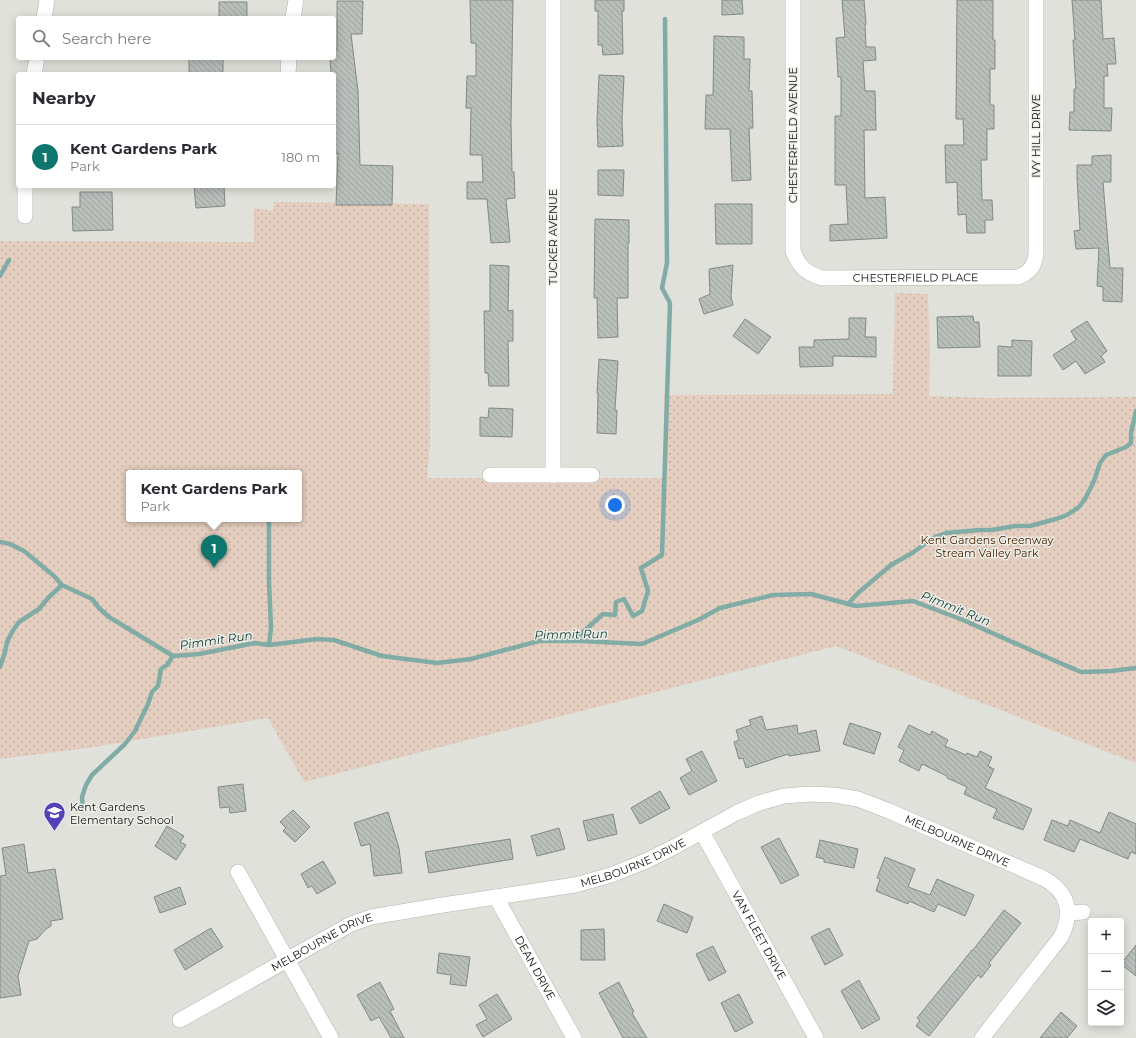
<!DOCTYPE html>
<html lang="en">
<head>
<meta charset="utf-8">
<style>
	:root { --surface:#fff; --page:#f2f2f3; --text:#2b2b33; --muted:#7c7c81; --line:#e1e1e2; --accent:#0f766e }
	body { margin:0; font-family:Montserrat,sans-serif; background:var(--page); color:var(--text) }
	.controls { position:absolute; right:12px; bottom:12px; display:grid; overflow:hidden; border-radius:4px; box-shadow:0 2px 10px #0003 }
	.controls button { width:36px; height:36px; display:grid; place-items:center; padding:0; border:0; border-bottom:1px solid var(--line); background:var(--surface); color:var(--text); font:20px sans-serif }
	.you { position:absolute; left:615px; top:505px; width:14px; height:14px; margin:-10px; border:3px solid #fff; border-radius:50%; background:#1a73e8; box-shadow:0 0 0 6px #1a73e833 }
	.badge { display:grid; place-items:center; width:26px; height:26px; border-radius:50%; background:var(--accent); color:#fff; font-size:13px; font-weight:700 }
	.pin { position:absolute; translate:-50% -33px; filter:drop-shadow(0 1px 2px #0008) }
	.pin::after { content:''; position:absolute; top:21px; width:14px; height:12px; background:inherit; clip-path:polygon(0 0,100% 0,50% 100%) }
	.popup { position:absolute; left:126px; top:470px; width:176px; height:52px; box-sizing:border-box; display:grid; place-content:center; border-radius:4px; background:var(--surface); filter:drop-shadow(0 1px 3px #0005); font-size:13px; white-space:nowrap; color:var(--muted) }
	.popup b { font-size:15px; color:var(--text) }
	.popup::after { content:''; position:absolute; left:50%; top:100%; margin-left:-8px; border:8px solid transparent; border-top-color:var(--surface) }
	.list { margin:0; padding:0; list-style:none }
	h2 { display:flex; justify-content:space-between; align-items:center; height:52px; margin:0; padding:0 16px; font-size:17px }
	h2 small { font-size:13px; font-weight:400; color:var(--muted) }
	.list li { display:grid; grid-template-columns:26px 1fr auto; gap:12px; align-items:center; box-sizing:border-box; height:64px; padding:0 16px; border-top:1px solid var(--line) }
	.list b { display:block; font-size:15px; white-space:nowrap }
	.list p { margin:0; font-size:13px; white-space:nowrap; color:var(--muted) }
	.list em { font-size:13px; font-style:normal; color:var(--muted) }
	.icon { flex:none; width:22px; height:22px; fill:none; stroke:currentColor; stroke-width:2; stroke-linecap:round; stroke-linejoin:round }
	.map { position:relative; flex:none; width:1136px; height:1038px; overflow:hidden }
	.search { position:absolute; background:var(--surface); box-shadow:0 2px 10px #0003; left:16px; top:16px; width:320px; height:44px; display:flex; align-items:center; gap:10px; box-sizing:border-box; padding:0 14px; border-radius:4px; color:var(--muted); font-size:15px }
	.panel { position:absolute; background:var(--surface); box-shadow:0 2px 10px #0003; left:16px; top:72px; width:320px; height:116px; border-radius:4px }
	.map>svg:first-child { display:block }
</style>
</head>
<body>
<div class="map">
<svg width="1136" height="1038" viewBox="0 0 1136 1038">
	<defs>
		<pattern id="park-dots" width="8" height="8" patternUnits="userSpaceOnUse"><rect width="8" height="8" fill="#e4cec0"/><path d="M2 2h.1M6 6h.1" fill="none" stroke="#c3b0a4" stroke-width="1.8" stroke-linecap="round"/></pattern>
		<pattern id="building-back-hatch" width="6" height="6" patternUnits="userSpaceOnUse"><rect width="6" height="6" fill="#b8beba"/><path d="M-1 5l2 2M0 0l6 6M5-1l2 2" fill="none" stroke="#9da29f"/></pattern>
	</defs>
	<rect width="100%" height="100%" fill="#dfe1da"/>
	<path fill="url(#park-dots)" fill-rule="evenodd" d="M274 202 429 204 430 443 427 478H666L664 442V395L893 394 895 293 928 294 930 349 929 396 988 398 1136 397V763L836 646 304 782 268 718 88 748 0 759V241L254 242V208L273 211ZM129 473H299V519H129Z"/>
	<g fill="none" stroke-linecap="round" stroke-linejoin="round">
		<path stroke="#81aca6" stroke-width="4.5" d="M0 276 9 260
			M269 519V581L271 628 269 645
			M0 542 10 544 24 551 54 576 62 585 92 599 99 608 109 617 173 656 199 654 255 643 269 645 317 639 334 640 382 656 437 663 471 659 539 641H581L642 644 698 620 720 608 773 595 811 594 856 606 913 601 963 620 1044 656 1081 672 1111 671 1136 668
			M848 604 858 593 891 565 912 553 935 537 946 533 979 530H992L1015 526H1030L1056 519 1067 515 1079 507 1085 499 1094 481 1100 463 1106 455 1126 447 1131 443V433L1136 411
			M573 641 603 614 615 615 616 602 624 599 633 616 642 611 648 591 641 568 662 555 670 303 662 288 667 263 665 19
			M0 667 5 652 7 642 12 632 19 622 39 609 48 598 62 585
			M83 810 82 797 86 785 92 775 125 744 135 731 148 704 152 692 158 686 161 669 167 665 173 656"/>
	</g>
	<path fill="url(#building-back-hatch)" stroke="#838984" d="M470 0H513L511 122 512 172H514L515 198 506 199 510 242 491 243 487 199H467V182H483L482 155H470L471 108H466L467 76H476V43H471Z
		M595 0H624V11H622L623 54 603 55 602 45H598V11H595Z
		M722 0H742L743 14 722 15Z
		M842 0H864L866 24 865 25 866 47H875L876 60 863 61 865 91H875L876 130H864L865 198 885 197 887 238 830 241V225L848 224 846 185H835V116H841V77H838L836 38 845 37Z
		M957 0H993V40H995V69H990V105H994V129H987V160H981L982 200H992L993 220H985V233H967L966 214 958 215 957 182 946 183 945 145H964L963 119H956Z
		M1072 0H1101L1103 39 1114 38 1116 64H1107L1108 76H1104V108H1112L1111 131 1069 130 1070 112H1074V89H1076L1073 40H1075Z
		M337 1H363L362 34H351L358 91 360 165 393 166 392 205H336L338 153 334 154V74H331L330 58H334V50H337Z
		M219 2H247V18H219Z
		M714 36 744 37V59H750L749 91H752L753 128H749L751 180 732 181 730 129H705L706 95H713Z
		M189 58H223V74H189Z
		M599 75 624 76 622 120 623 146 598 147 597 121Z
		M1111 155V182H1103L1110 268H1123L1122 302 1103 301V287L1097 286 1099 248 1076 249 1074 231 1080 230 1077 178V165H1092V156Z
		M598 170H624L623 196 598 195Z
		M194 186H224L225 206 196 208Z
		M80 192H112L113 230 73 231 72 207H80Z
		M715 204H752V244H716Z
		M595 219 629 220V243H628V298H617L618 337 598 338 597 298H594Z
		M490 265 509 266 508 311 513 310V341H508L509 386H489L488 373H485L484 311H490Z
		M733 265 731 297 733 305 704 314 699 299 710 294 709 269Z
		M973 316 974 322H979L980 347 938 348 937 317Z
		M849 318H866L865 337H876V357L833 356V366L800 367 799 347H814V340L849 339Z
		M745 319 771 337 758 354 733 336Z
		M1087 321 1107 351 1101 356 1105 362 1085 374 1076 361 1063 370 1053 355 1076 340 1071 331Z
		M1012 340 1032 341 1031 376H998V346L1012 347Z
		M599 359 618 361 615 410H617L616 434 597 433 598 393H597Z
		M489 408 513 409 512 437 480 436V417L488 418Z
		M762 716 766 730 797 725 798 734 816 730 820 751 789 756 788 754 746 768 743 758 739 759 734 742 739 740 736 730 751 725 749 720Z
		M850 723 881 733 874 754 843 744Z
		M909 725 930 735 932 731 948 740 945 746 966 755 967 753 977 757 980 751 992 757 988 766 994 769 985 788 1032 809 1023 830 993 818 997 809 964 794 967 787 947 778V776L922 764 919 771 899 761 904 750 898 747Z
		M702 751 717 781 689 795 680 778 692 771 686 759Z
		M243 784 246 811 230 813 229 807 220 808 218 787Z
		M660 791 670 808 640 824 631 808Z
		M293 810 310 827 295 842 283 831 286 828 280 822Z
		M388 812 399 848 402 873 374 876 370 844 361 846 354 823Z
		M1109 812 1136 824V854L1131 852 1128 859 1080 839 1074 852 1044 840 1052 820 1068 826 1070 820 1100 833Z
		M613 814 617 834 588 841 583 821Z
		M167 826 184 836 180 842 186 845 176 860 155 846Z
		M559 828 565 849 537 856 531 836Z
		M779 838 799 875 781 884 761 847Z
		M510 839 513 859 429 873 425 852Z
		M820 840 858 849 854 868 824 862V859L816 857Z
		M24 844 28 873 55 869 63 919 51 921V926L46 929 37 939 29 941 18 976 21 995 0 998V876L6 875 2 848Z
		M885 857 915 869 908 887 930 895 937 879 974 895 965 916 938 904 934 912 909 901 908 904 876 891 880 879 877 878Z
		M323 861 336 883 317 894 312 886 308 888 301 874Z
		M180 887 186 904 160 913 154 897Z
		M664 904 693 917 687 933 657 921Z
		M1004 910 1021 923 989 963 991 965 981 978 978 975 929 1036 916 1026 920 1020 917 1018 972 950H973Z
		M211 928 223 947 185 970 174 950Z
		M829 928 843 955 825 965 811 937Z
		M604 929 605 960H581V930Z
		M1136 945V976L1121 964Z
		M713 946 726 972 709 981 696 954Z
		M439 953 470 957 466 986 450 984 451 975 437 973Z
		M859 980 880 1019 862 1029 841 991Z
		M380 982 394 1009 390 1011 404 1038H391L379 1017 371 1021 357 995Z
		M619 982 634 1012 632 1013 647 1038H623L599 993Z
		M497 994 512 1019 483 1037 476 1025 487 1019 479 1005Z
		M739 994 753 1023 735 1032 721 1003Z
		M1061 1012 1077 1026 1067 1038H1040Z"/>
	<g fill="none" stroke-linecap="round" stroke-linejoin="round">
		<defs>
			<g id="minor">
				<path d="M553 0V475"/>
				<path id="s1" d="M793 0V251C799 267 806 273 822 278L1018 277C1030 272 1034 267 1036 254V0"/>
				<path d="M44 18 47 0"/>
				<path d="M293 18 296 0"/>
				<path d="M34 74 37 58"/>
				<path d="M288 74 289 58"/>
				<path d="M25 216V186"/>
				<path d="M490 475H592"/>
				<path id="s2" d="M702 832 816 1038"/>
				<path d="M238 872 331 1038"/>
				<path id="s3" d="M496 897 574 1038"/>
				<path d="M1068 913 1083 912"/>
				<path id="s4" d="M180 1020 351 924 371 917 443 905 575 885 611 875 646 861 676 846 736 813 759 803 784 796 809 794 834 795 858 799 889 811 1043 878C1069 892 1073 912 1061 937L982 1038"/>
			</g>
		</defs>
		<use href="#minor" stroke="#b2b4ae" stroke-width="16"/>
		<use href="#minor" stroke="#fff" stroke-width="15"/>
	</g>
	<defs>
		<symbol id="school-pin" viewBox="-11 -11 22 30"><path d="M0 17L-7.5 6A9.5 9.5 0 1 1 7.5 6Z" fill="#5241b8" stroke="#eceee8"/><path d="M0-5L7-2L0 1L-7-2ZM-4 1L0 2.5L4 1V4Q0 6-4 4Z" fill="#fff"/></symbol>
	</defs>
	<g fill-rule="evenodd">
		<use href="#school-pin" x="42" y="800" width="25" height="34"/>
	</g>
	<g text-anchor="middle" dominant-baseline="central" stroke-width="3" stroke-linejoin="round" paint-order="stroke">
		<g font-size="11" fill="#141412" stroke="#eceee8">
			<text transform="translate(793 135) rotate(-90)">CHESTERFIELD AVENUE</text>
			<text transform="translate(1036 136) rotate(-90)">IVY HILL DRIVE</text>
			<text transform="translate(553 237) rotate(-90)">TUCKER AVENUE</text>
			<text stroke="none"><textPath href="#s1" startOffset="386">CHESTERFIELD PLACE</textPath></text>
			<text stroke="none"><textPath href="#s4" startOffset="834">MELBOURNE DRIVE</textPath></text>
			<text stroke="none"><textPath href="#s4" startOffset="486">MELBOURNE DRIVE</textPath></text>
			<text stroke="none"><textPath href="#s2" startOffset="118">VAN FLEET DRIVE</textPath></text>
			<text stroke="none"><textPath href="#s4" startOffset="162">MELBOURNE DRIVE</textPath></text>
			<text stroke="none"><textPath href="#s3" startOffset="81">DEAN DRIVE</textPath></text>
		</g>
		<g font-size="11" fill="#4c2300" stroke="#eceee8">
			<text x="987" y="540">Kent Gardens Greenway<tspan x="987" dy="13">Stream Valley Park</tspan></text>
		</g>
		<g font-size="11" fill="#141412" stroke="#eceee8" text-anchor="start">
			<text x="70" y="807">Kent Gardens<tspan x="70" dy="13">Elementary School</tspan></text>
		</g>
		<g font-size="12" font-style="italic" fill="#0c3733" stroke="#eceee8">
			<text transform="translate(956 608) rotate(22)">Pimmit Run</text>
			<text transform="translate(571 634) rotate(-1)">Pimmit Run</text>
			<text transform="translate(216 640) rotate(-8)">Pimmit Run</text>
		</g>
	</g>
</svg>
<div class="controls">
<button>+</button>
<button>−</button>
<button><svg class="icon" aria-label="layers" viewBox="0 0 24 24"><path d="M12 4l9 5-9 5-9-5zM3 14l9 5 9-5"/></svg></button>
</div>
<div class="you"></div>
<div class="pin badge" style="left:214px;top:568px">1</div>
<div class="popup"><b>Kent Gardens Park</b>Park</div>
<div class="search"><svg class="icon" aria-label="search" viewBox="0 0 24 24"><circle cx="10" cy="10" r="6"/><path d="M15 15l6 6"/></svg>Search here</div>
<section class="panel">
<h2>Nearby<small></small></h2>
<ul class="list">
<li><span class="badge">1</span><div><b>Kent Gardens Park</b><p>Park</p></div><em>180 m</em></li>
</ul>
</section>
</div>
</body>
</html>
